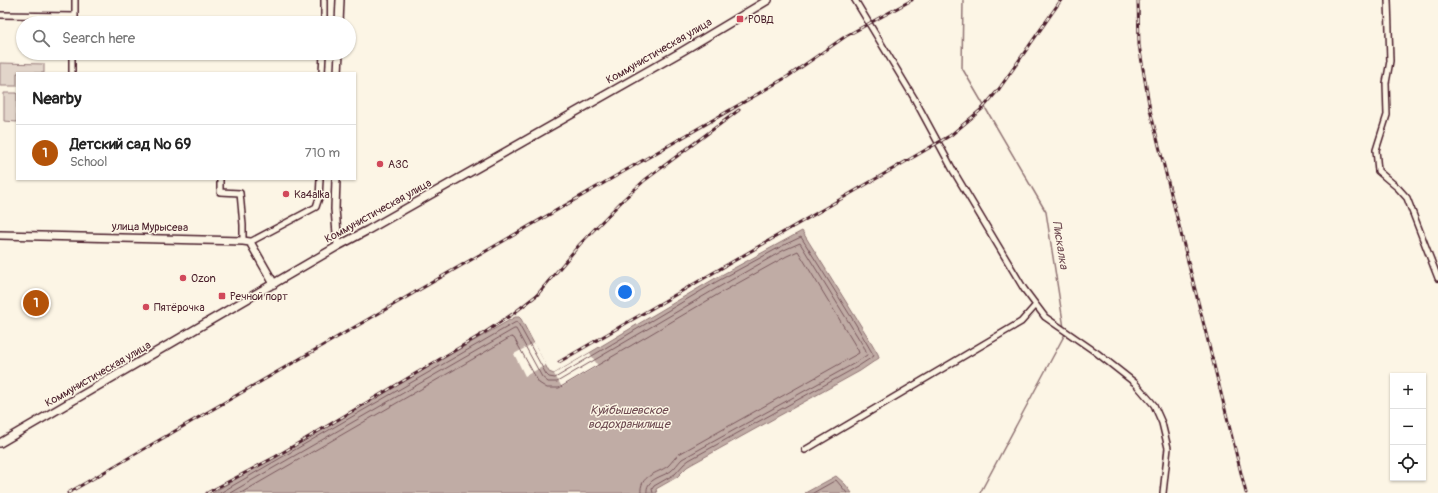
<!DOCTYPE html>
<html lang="en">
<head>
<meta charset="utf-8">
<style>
	:root { --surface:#fff; --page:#f2f2f2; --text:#222; --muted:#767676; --line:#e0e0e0; --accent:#b45309 }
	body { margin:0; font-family:Pangolin,sans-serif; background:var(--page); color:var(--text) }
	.controls { position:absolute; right:12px; bottom:12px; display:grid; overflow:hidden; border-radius:0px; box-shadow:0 1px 3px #0004 }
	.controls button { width:36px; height:36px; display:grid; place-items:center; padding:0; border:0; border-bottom:1px solid var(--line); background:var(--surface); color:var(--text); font:20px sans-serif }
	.you { position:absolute; left:625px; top:292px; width:14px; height:14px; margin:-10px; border:3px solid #fff; border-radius:50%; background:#1a73e8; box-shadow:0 0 0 6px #1a73e833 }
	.badge { display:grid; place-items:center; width:26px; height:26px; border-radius:50%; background:var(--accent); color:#fff; font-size:13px; font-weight:700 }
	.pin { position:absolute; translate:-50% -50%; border:2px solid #fff; box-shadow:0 1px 4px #0006 }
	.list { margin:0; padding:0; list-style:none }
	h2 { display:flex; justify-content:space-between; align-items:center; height:52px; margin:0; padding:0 16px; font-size:17px }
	h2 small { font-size:13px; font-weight:400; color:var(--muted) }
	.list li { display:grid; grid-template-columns:26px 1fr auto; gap:12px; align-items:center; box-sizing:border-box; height:56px; padding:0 16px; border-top:1px solid var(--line) }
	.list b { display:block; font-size:15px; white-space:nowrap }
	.list p { margin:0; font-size:13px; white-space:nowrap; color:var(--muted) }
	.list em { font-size:13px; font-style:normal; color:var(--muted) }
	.icon { flex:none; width:22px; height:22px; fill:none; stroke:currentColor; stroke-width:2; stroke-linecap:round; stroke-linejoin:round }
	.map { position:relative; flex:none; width:1438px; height:493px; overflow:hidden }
	.search { position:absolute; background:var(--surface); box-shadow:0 1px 3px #0004; left:16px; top:16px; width:340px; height:44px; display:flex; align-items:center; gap:10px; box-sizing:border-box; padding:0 14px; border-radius:22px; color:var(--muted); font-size:15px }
	.panel { position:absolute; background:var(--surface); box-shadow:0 1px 3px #0004; left:16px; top:72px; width:340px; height:108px; border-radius:0px }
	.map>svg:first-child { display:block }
</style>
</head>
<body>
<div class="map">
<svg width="1438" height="493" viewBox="0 0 1438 493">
	<rect width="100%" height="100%" fill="#fcf5e5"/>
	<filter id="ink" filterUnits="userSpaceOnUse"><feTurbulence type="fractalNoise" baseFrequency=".025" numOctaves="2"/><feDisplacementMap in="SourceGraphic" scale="8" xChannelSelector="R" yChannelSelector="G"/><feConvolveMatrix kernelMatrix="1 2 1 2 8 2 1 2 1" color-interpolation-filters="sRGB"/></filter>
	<g filter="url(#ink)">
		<path fill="#e2d5ca" stroke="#967a7a" d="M0 63 44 64V73H17V86H0Z
			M4 93H17V122L4 121Z"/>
		<path fill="#c0aca5" stroke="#917474" d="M802 231 871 342 878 354 879 358 860 371 692 464 687 467 677 477 656 489 657 493H212L515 317H519L521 319 549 372 554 374 714 279Z
			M836 476 845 484 852 493H805Z"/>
		<path fill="#fcf5e5" d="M534 343 546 365 525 376 514 354Z
			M590 353 598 366 562 387 554 374Z"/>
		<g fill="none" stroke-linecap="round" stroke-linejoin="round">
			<path stroke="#79575c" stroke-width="1" d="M220 493 516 322 518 323 546 374 549 377 555 378 716 282 782 246 801 237 855 323 874 356 857 367 689 460 684 464 675 474 654 486 652 489 653 493
				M230 493 514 329H516L542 377 548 382H557L719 287 784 250 800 243 864 347 867 355 855 363 682 459C678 463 675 468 671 471 662 477 645 479 647 493
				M241 493 511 337 514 338 539 383 547 388H559L722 292 787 256 798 251 858 350 859 353 679 454C675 457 672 462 668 466 657 474 639 475 641 493
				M813 493 836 480 847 493"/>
			<path stroke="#917474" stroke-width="1.5" d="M963 0 962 68 1046 212 1064 328
				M980 493 1065 334"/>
			<defs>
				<path id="street" d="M855 0 914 98 954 172 1024 289 1045 317 1097 353 1135 383 1154 405 1162 423 1168 448 1163 493
					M1388 0 1390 61 1386 83 1387 115 1376 150 1378 171 1398 188 1407 198 1438 278
					M0 15 75 16
					M75 23V0
					M324 23V0
					M72 53V73
					M322 73 323 53
					M220 179V192L240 193 243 225V241
					M250 242 316 207 319 198 320 179
					M805 450 1021 322 1036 305"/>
				<path id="secondary" d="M339 23 340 0
					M338 73 339 53
					M336 179 335 209 338 246
					M0 235 243 241 250 242 274 284
					M0 443 338 246 368 230 681 52 768 0"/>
			</defs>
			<use href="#street" stroke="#4a1f2b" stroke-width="8"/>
			<use href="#secondary" stroke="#4a1f2b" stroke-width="10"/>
			<use href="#street" stroke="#fcf5e5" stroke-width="5"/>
			<use href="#secondary" stroke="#fcf5e5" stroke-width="7"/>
			<defs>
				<path id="rail" d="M1138 0 1139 45 1150 110 1246 493
					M559 362 917 155 951 135 983 108 999 89 1061 0
					M68 493 787 77 846 36 912 0
					M207 493 275 457 484 333 514 313 537 295 580 244 624 199 645 180 739 110"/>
			</defs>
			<use href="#rail" stroke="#4a1f2b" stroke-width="3"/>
			<use href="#rail" stroke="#fcf5e5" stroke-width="1.5" stroke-dasharray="4.5" stroke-linecap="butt"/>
		</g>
	</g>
	<g fill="#d1495b" stroke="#fcf5e5" stroke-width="1.5">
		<rect x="736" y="15" width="8" height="8" rx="2"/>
		<circle cx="380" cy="164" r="4"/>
		<circle cx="286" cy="194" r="4"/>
		<circle cx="183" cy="278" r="4"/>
		<rect x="218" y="292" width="8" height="8" rx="2"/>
		<circle cx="146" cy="307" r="4"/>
	</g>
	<g text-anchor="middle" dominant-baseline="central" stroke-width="3" stroke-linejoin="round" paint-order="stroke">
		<g font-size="11" fill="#4a1f2b" stroke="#fcf5e5" text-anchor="start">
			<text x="748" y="19">РОВД</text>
			<text x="388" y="164">АЗС</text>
			<text x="294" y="194">Ka4alka</text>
			<text x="191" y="278">Ozon</text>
			<text x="230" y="296">Речной порт</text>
			<text x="154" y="307">Пятёрочка</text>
		</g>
		<g font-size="11" fill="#4a1f2b" stroke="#fcf5e5">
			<text transform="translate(659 51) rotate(-30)">Коммунистическая улица</text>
			<text transform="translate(378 211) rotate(-29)">Коммунистическая улица</text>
			<text transform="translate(150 227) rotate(1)">улица Мурысева</text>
			<text transform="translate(98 374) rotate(-30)">Коммунистическая улица</text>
		</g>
		<g font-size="12" font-style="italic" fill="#6d4950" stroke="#fcf5e5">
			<text transform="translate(1060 245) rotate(81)">Пискалка</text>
			<text x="629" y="410">Куйбышевское<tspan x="629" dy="14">водохранилище</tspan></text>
		</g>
	</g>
</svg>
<div class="controls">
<button>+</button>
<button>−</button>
<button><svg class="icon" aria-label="locate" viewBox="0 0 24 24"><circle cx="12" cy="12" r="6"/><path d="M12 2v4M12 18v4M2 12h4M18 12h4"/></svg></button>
</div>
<div class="you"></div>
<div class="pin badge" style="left:36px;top:303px">1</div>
<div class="search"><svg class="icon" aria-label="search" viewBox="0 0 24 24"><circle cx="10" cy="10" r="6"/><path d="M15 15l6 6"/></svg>Search here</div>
<section class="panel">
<h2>Nearby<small></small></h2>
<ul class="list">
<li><span class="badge">1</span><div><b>Детский сад № 69</b><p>School</p></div><em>710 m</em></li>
</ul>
</section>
</div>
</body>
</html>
